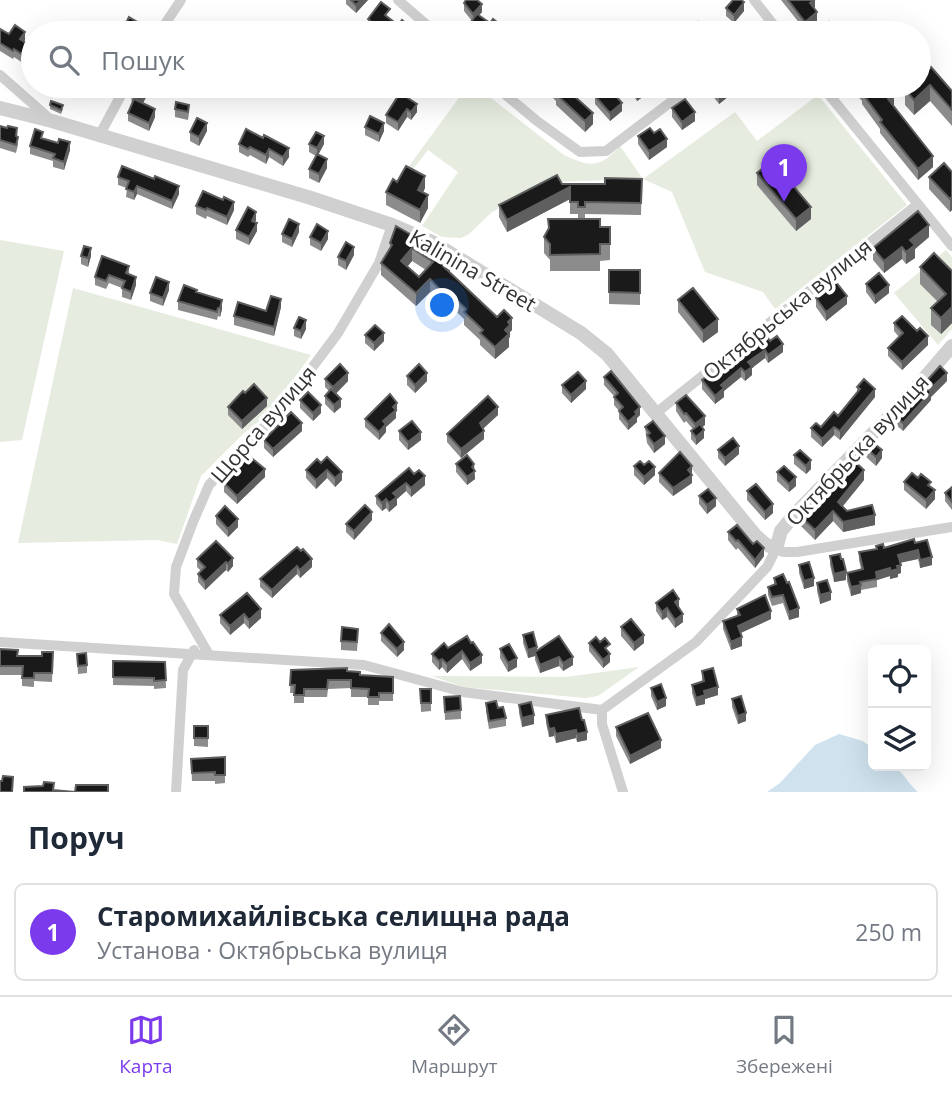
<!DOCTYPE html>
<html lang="uk">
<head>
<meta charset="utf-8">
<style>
	:root { --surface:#fff; --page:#f6f6f7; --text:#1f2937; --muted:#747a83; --line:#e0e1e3; --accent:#7c3aed }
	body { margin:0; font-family:"Open Sans",sans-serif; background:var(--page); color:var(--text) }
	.controls { position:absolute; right:21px; bottom:21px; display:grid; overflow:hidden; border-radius:10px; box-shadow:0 7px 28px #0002 }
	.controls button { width:63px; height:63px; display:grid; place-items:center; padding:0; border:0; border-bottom:2px solid var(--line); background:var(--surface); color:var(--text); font:35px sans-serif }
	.you { position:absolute; left:443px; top:306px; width:24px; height:24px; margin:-18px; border:5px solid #fff; border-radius:50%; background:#1a73e8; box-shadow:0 0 0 10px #1a73e833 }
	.badge { display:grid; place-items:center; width:46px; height:46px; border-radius:50%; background:var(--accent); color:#fff; font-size:23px; font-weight:700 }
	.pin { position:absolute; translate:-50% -58px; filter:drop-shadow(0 2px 4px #0008) }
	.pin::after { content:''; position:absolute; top:37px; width:24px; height:21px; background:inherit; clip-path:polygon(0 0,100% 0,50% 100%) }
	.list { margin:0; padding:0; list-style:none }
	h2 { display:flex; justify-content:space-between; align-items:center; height:91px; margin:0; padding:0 28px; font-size:30px }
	h2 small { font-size:23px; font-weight:400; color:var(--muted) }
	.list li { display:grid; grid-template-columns:46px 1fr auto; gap:21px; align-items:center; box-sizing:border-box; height:98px; margin:0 14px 14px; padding:0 14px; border:2px solid var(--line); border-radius:10px }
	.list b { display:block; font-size:26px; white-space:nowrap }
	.list p { margin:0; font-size:23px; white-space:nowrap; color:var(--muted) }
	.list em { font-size:23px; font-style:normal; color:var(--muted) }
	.icon { flex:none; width:38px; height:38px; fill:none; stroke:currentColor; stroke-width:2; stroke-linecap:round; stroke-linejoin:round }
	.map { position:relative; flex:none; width:952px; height:792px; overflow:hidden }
	.search { position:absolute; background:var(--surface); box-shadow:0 7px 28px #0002; left:21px; right:21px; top:21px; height:77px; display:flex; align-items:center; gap:18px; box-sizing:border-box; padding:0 24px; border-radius:38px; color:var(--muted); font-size:26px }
	.sheet { height:203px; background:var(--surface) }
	nav { display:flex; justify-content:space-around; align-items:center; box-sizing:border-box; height:98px; border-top:2px solid var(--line); background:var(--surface); font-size:19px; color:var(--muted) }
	nav a { display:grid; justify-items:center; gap:4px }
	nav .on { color:var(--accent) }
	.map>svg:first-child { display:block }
</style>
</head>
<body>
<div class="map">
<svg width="952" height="792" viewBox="0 0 952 792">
	<rect width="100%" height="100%" fill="#fff"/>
	<path fill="#e6ecdf" d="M470 87H477L564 155C591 167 599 169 620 146L643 179 735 112 757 141 818 95 907 205 775 309 763 292 705 272 672 192 643 179 550 182 492 212 469 234 461 238 442 237 422 226 458 172 428 150 406 178 404 173 466 88Z
		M0 240 64 251 22 440 0 442Z
		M946 250 952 257V329L938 345 894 293Z
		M73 288 311 355 285 391 277 407 243 434 201 476 177 544 157 540 18 543Z
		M639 667 598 696 585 698 463 687 432 676 566 677Z"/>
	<path fill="#cfe2ee" d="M839 734 863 741 873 749V766C906 766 897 772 918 792H767L780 783 815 745Z"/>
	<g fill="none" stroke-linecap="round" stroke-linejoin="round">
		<path stroke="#d0d0d0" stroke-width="10" d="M398 0 436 33
			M754 0 780 33
			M159 33 181 0
			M761 33 773 24
			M0 75 50 119
			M495 86 537 121 580 152 606 151 692 86
			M822 86 952 246
			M99 136 126 86
			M656 413 917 205
			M0 642 364 665 463 692 602 710 696 642 767 567 776 549 783 552H797L952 527
			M208 653 174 594 176 567 193 522 209 485 282 408 338 333 379 263 392 225
			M602 710V724L623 792
			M176 792 183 670 194 650"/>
		<path stroke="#d0d0d0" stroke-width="14" d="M0 108 52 121 311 198 392 225 432 242 581 333 607 354 755 535 765 544 776 549 781 531 795 514 908 397 952 346"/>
	</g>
	<path fill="#8c8c8c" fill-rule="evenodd" d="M346 0H368L356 13 346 4Z
		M781 0H815V7L814 8 817 21 805 30Z
		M464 3 482 12 479 15 490 23 511 33H470L472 21 464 11Z
		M726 8 744 11 734 23 726 16Z
		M389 18 398 25 411 33H375L368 27V19L390 18Z
		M125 25 141 32 140 33H125Z
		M0 30 25 40 24 41 33 48V70L14 57 13 59 0 51Z
		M919 77 952 91V126L930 101 914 115 905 105V89Z
		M68 86H91L85 97Z
		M149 86V92L143 103 155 117 149 131 128 121V113L132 104 131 95Z
		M150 86H175V89L172 96Z
		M406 86H427V88L420 97 406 87Z
		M547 86H563L593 124 585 132 556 105V101L549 94V87Z
		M628 86H658L637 101 628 88Z
		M708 86H739V88L719 104 708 90Z
		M848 86H870L876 94 894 106 933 167 918 180 880 133V129L862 104V101Z
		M400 93 417 112 411 120 407 117 398 131 386 123V115Z
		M595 96H611L622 111 610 121 595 104Z
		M50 105 63 109 61 114 50 109Z
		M672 108 695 121 682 130 672 117Z
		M175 109 189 113 188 120 175 117Z
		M0 126 17 137 18 145 16 153 0 148Z
		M365 127 384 131 379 142 365 135Z
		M246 129 289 157 283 166 269 157 266 164 250 155 248 157 239 152V144Z
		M207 131 199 146 190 141V132Z
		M654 133 667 147 649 160 638 144V136Z
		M43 139 58 143 70 150 64 170 53 167V161L30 154V146Z
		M309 144H324L318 155 327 168 319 183 309 178V169L316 156 309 152Z
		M952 172V210L950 212 929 189V177Z
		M757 173 811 219 796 231 757 185Z
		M118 177 154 179 179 194 172 209 137 194 134 200 126 197 127 188 118 185Z
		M642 179 641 215 585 214V219L600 227H610V260L600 261V271H550V260L544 253V237L578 219V214H570V199L507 232 499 217V205L562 184H605Z
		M397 182 425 188 423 193 428 208 420 223 386 205V192Z
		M196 206 234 210 227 225 207 216 206 219 196 214Z
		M256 220 255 222 257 231 249 245 236 239V230Z
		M299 232 292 247 282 242V234Z
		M310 237 328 239 321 251 310 245Z
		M929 237 915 249V258L906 264 902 259 884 273 873 260V248Z
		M390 243 443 253 450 271 449 272 512 330 510 332V337L509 338V347L495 359 480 345V340L464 325V319L447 303 444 306 430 292 416 306 381 275V263L390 249ZM412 261 426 270 419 277 407 267Z
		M354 255 346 270 338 265V257Z
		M81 256H91L88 267 81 264Z
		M129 266V274L136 285 131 300 122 297V288L109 283 106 289 95 285V277Z
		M920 267 952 271V323L941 334 931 325V308L938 302 920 284Z
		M609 270H640V305L609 304Z
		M866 284 889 293 875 304 866 292Z
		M169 290 163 306 150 301V293Z
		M197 293 222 309 220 317 218 316 217 320 178 310V301Z
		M816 298 847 304 826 321 816 307Z
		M678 300 718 332 703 343 678 312Z
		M281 307 274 336 234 325V316Z
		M894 323 917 331 928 345 902 370 888 356V348L899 337 894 331Z
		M294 328 306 329 301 339 294 336Z
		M365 335 384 341 374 351 365 343Z
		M768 338 783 352 768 363 765 358 752 368V375L745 381 741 377 724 391V397L715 404 702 389V380L713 376 749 352Z
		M407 376 427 381 415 393 407 385Z
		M604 377 640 415 637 418V422L628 430 619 419V411L614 405V396L604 385Z
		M325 379 348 381 336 394 341 407 334 413 325 404V396L329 391 325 387Z
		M947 381 931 397V400L903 431 895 424V416Z
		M562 385 586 389 571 403 562 393Z
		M857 387 875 397 840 440 834 435 822 447 811 437V428L821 427 838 416 857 393Z
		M245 393 267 406 242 429 228 415V407Z
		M300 400 321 413 313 421 300 408Z
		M676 403 705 425 702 427 704 438 696 445 691 439V431L693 429 686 421 684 423 676 411Z
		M397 411 396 412V418L386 427V432L379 440 365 427V419Z
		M498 415 483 429 484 439 461 458 447 442V434Z
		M645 427 665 444 654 453 647 443Z
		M302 431 273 457 264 448V440Z
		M399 431 421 440 408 450 399 440Z
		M865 447 882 458 876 466 865 456Z
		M718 450 739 454 725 466 718 458Z
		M794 455 811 469 806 474 794 464Z
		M317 459 342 480 335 487 327 478 316 489 306 478V470Z
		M456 464 474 470 475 479 467 485 456 472Z
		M634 466 655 475 644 485 634 475Z
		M692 466V483L673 496 659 482V473Z
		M409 468 425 485 411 497 406 491 397 499V505L389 512 386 508 382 511 376 504V496Z
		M777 472 796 486 789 492 777 481Z
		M265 477 237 504 224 492V483Z
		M864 480 842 507 847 511 875 525 843 532 833 521 815 540 800 525V516Z
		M904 482 931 487 935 499 926 509 904 490Z
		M952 487V510L945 501V493Z
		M747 491 773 513 765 520 747 500Z
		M699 496 716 506 707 514 699 504Z
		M216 516 238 527 228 537 216 524Z
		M372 520 354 540 346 532V524Z
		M728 532 764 556 755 568 738 548 736 550 728 540Z
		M216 541 233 566 228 572 226 570 205 590 198 582V574L201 571 197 567V559Z
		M915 543 932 565 920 568 918 559 900 563 901 573 898 574V577L890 579V576L877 580V587L861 590V593L851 596 847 581V573L861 569 859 560V552L876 549V546L884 548Z
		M297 547 312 567 300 578 297 574 272 598 260 587V579Z
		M830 556 846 580 834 582 830 565Z
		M799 565 814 586 804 589 799 573Z
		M774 578 799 617 789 620 783 603 772 606 768 595V587L774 585Z
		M817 583 831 600 820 604 817 591Z
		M656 603 679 607V608L683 622 675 628 667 617 662 620 656 611Z
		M261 609V618L249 629 244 623 230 635 220 623V615Z
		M737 609 771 619 741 633 742 646 731 650 723 629V621L737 616Z
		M621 627 644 643 634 651 621 636Z
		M381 633 404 650 397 657 381 641Z
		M523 635 537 651 559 636 573 665 563 671 559 666 540 673 535 660V656L528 658 523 643Z
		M467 636 482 663 470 671 462 659 447 673 442 667 439 670 432 662V654L448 648Z
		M358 637 357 651 341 650V641Z
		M589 643 610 653V662L603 668 589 651Z
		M0 649 17 656H42L53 652 52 682 34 681V687L22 686V675H0Z
		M500 649 517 667 508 672 500 658Z
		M77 654 87 665V673L78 674Z
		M113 661 165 662 166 688 154 689V686L113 685Z
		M291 670 347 671 360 675 393 677V701H379V705H368V697H351V688L328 689 327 697H304V703H294V693H290Z
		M702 671 718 695 705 699V704L696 706 692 693V685L702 682Z
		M651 688 666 706 657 710 651 696Z
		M420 689H431V711L421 712Z
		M444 697 461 710V719L445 720Z
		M732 699 746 721 738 724 732 707Z
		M486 703 498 708 506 718V726L489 729 486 711Z
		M519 705 534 724 522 727 519 713Z
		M579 708 587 740 577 742 576 738 556 743 554 736 549 737 546 723V715Z
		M194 726H208V747L194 746Z
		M616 727 661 748 630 764 616 736Z
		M225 757V783L215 784V781H192L191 759Z"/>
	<path fill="#5f5f5f" d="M361 0H368L356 13V5Z
		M814 0H815V7L810 12V3Z
		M744 2V11L734 23V15Z
		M482 4V12L473 23V14Z
		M817 12V21L805 30V22Z
		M141 24V32L140 33H136Z
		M25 32V40L20 47V39Z
		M930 85V101L914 115V100Z
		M87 86H91L85 97V88Z
		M147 86H149V92L140 108V100Z
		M173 86H175V89L172 96Z
		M423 86H427V88L420 97V89Z
		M647 86H658L637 101V93Z
		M731 86H739V88L719 104V95Z
		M894 95V106L888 99Z
		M622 103V111L610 121V113Z
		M417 104V112L411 120V112Z
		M155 109V117L149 131V123Z
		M407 109V117L398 131V122Z
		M695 112V121L682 130V122Z
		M593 113V124L585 132V121Z
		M207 123V131L199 146V137Z
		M384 123V131L379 142V134Z
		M324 136V144L317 157V148Z
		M667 139V147L649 160V151Z
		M70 142V150L64 170V162Z
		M289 148V157L283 166V157Z
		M269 149V157L266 164V155Z
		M933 156V167L918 180V169Z
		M327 159V168L319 183V174Z
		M425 176V188L418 202V190Z
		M137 186V194L134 200V192Z
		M179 186V194L172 209V201Z
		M570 187V199L507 232V220Z
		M428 195V208L420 223V210Z
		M952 197V210L950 212V199Z
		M234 202V210L227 225V217Z
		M811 207V219L796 231V219Z
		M256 212V220L252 229V221Z
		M257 223V231L249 245V237Z
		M299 224V232L292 247V239Z
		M929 225V237L915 249V258L906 264V252L910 240Z
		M328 231V239L321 251V243Z
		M354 247V255L346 270V261Z
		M902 247V259L884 273V261Z
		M91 248V256L88 267V258Z
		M412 248V261L401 274V261Z
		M450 258V271L443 278V266Z
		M136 277V285L131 300V292Z
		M430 279V292L416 306V293Z
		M169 282V290L163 306V298Z
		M889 285V293L875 304V296Z
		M447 291V303L444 306V294Z
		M847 296V304L826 321V312Z
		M281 299V307L274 336V327Z
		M222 300V309L220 317V308Z
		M952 307V323L941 334V318Z
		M512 318V330L510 332V337L509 338V347L495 359V347L505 330 508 322Z
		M718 319V332L703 343V331Z
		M306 320V329L301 339V331Z
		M384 333V341L374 351V343Z
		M928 336V345L902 370V362Z
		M783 344V352L768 363V355Z
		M765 350V358L752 368V375L745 381V372L748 362Z
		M741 368V377L724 391V397L715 404V396L721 385Z
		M348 373V381L333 396V387Z
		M427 373V381L415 393V385Z
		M947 373V381L931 397V400L903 431V423L929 390Z
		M586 381V389L571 403V395Z
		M875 389V397L840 440V431Z
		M267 398V406L242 429V421Z
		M341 399V407L334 413V405Z
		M397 403V411L396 412V418L386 427V432L379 440V432L383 421 393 407Z
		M321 405V413L313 421V413Z
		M498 407V415L480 431V423Z
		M640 407V415L637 418V422L628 430V422L635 412Z
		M705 416V425L695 433V424Z
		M302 423V431L273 457V449Z
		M834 427V435L822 447V439Z
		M704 430V438L696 445V437Z
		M484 431V439L461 458V449Z
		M421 432V440L408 450V442Z
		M665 436V444L654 453V444Z
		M739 446V454L725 466V458Z
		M882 450V458L876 466V457Z
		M811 460V469L806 474V466Z
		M474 464 475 479 467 485V477L472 467Z
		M692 466V483L673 496V488Z
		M655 467V475L644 485V477Z
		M265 469V477L237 504V496Z
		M327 470V478L316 489V480Z
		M864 470V480L838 512V502Z
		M342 472V480L335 487V478Z
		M425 476V485L411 497V488Z
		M796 477V486L789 492V484Z
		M406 483V491L397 499V505L389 512V503L393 493Z
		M935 490V499L926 509V500Z
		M716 498V506L707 514V505Z
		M386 499V508L382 511V503Z
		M773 504V513L765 520V512Z
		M833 511V521L815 540V530Z
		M372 512V520L354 540V531Z
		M875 515V525L843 532V522Z
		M238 519V527L228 537V529Z
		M764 548V556L755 568V560Z
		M918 550V559L898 563V555Z
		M932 557V565L920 568V560Z
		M233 558V566L228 572V564Z
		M312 559V567L300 578V570Z
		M226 562V570L205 590V582Z
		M901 565V573L898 574V577L890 579V571L897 566Z
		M297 566V574L272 598V590Z
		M890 568V576L877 580 876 572Z
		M846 571V580L834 582V574Z
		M814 578V586L804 589V581Z
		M861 585V593L851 596V587Z
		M831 592V600L820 604V595Z
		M679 599V607L675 610V602Z
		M667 608V617L662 620V612Z
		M799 608V617L789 620V612Z
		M261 609V618L249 629V620Z
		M771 611V619L738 634V626Z
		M244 614V623L230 635V626Z
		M683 614V622L675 628V620Z
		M644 635V643L634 651V643Z
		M742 637V646L731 650V642Z
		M404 642V650L397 657V649Z
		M537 647V655L535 652V656L528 658V650Z
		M462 651V659L447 673V664Z
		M610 654V662L603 668V660Z
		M482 655V663L470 671V663Z
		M559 657V666L540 673V665Z
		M573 657V665L563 671V663Z
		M517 658V667L508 672V663Z
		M442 659V667L439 670V661Z
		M718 687V695L705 699V704L696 706V698L704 691Z
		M666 698V706L657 710V702Z
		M746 713V721L738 724V716Z
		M534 715V724L522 727V718Z
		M554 728V736L549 737V729Z
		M576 730V738L556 743V734Z
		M587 732V740L577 742V734Z
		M661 740V748L630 764V756Z"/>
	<path fill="#1a1a1a" stroke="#5f5f5f" stroke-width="2" fill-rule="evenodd" d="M351 0H361L356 5Z
		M466 0H477L482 4 473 14 464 3Z
		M733 0H741L744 2 734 15 726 8Z
		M788 0H814L810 3 817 12 805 22Z
		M381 2 390 9 385 15 398 25 402 20 411 28 408 33H385L368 19Z
		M477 14 490 23 493 19 511 33H475L470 29 474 24 471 22Z
		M129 17 141 24 136 32 125 25Z
		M698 22 707 33H684Z
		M829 22 838 33H816Z
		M15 25 25 32 20 39 33 48V62L14 49 13 51 0 43V29L9 34Z
		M182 25 196 33H177Z
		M931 67 952 91V110L930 85 914 100 905 89 909 86H919V77Z
		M136 86H147L140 100 131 95Z
		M551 86H563L593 113 585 121 556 94 558 92Z
		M632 86H647L637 93Z
		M712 86H731L719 95Z
		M858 86H870L876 94 887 86 894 95 888 99 933 156 918 169 880 122 882 120 862 93 863 92Z
		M604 88 611 96 614 94 622 103 610 113 595 96Z
		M400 93 417 104 411 112 407 109 398 122 386 115Z
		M134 99 155 109 149 123 128 113Z
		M685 99 695 112 682 122 672 108Z
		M51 101 63 105 61 110 50 105Z
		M176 102 189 105 188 112 175 109Z
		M370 116 384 123 379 134 365 127Z
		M197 118 207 123 199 137 190 132Z
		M0 126 7 128 8 126 17 128 16 136 18 137 16 145 0 140Z
		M650 128 654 133 660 129 667 139 649 151 638 136Z
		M35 129 43 132 41 138 58 143 59 139 70 142 64 162 53 158 55 154 30 146Z
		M246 129 263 138 264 135 289 148 283 157 269 149 266 155 250 147 248 149 239 144Z
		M316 132 324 136 317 148 309 144Z
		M317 154 327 159 319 174 309 169Z
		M772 161 811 207 796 219 757 173Z
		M944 163 952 172V197L950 199 929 177Z
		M122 166 154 179 155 176 179 186 172 201 137 186 134 192 126 189 129 181 118 177Z
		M406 166 425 176 418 190 428 195 420 210 386 192 393 179 397 182Z
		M557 175 562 184H605V178L642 179 641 203 585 202V207H578V202H570V187L507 220 499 205Z
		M203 191 223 200 224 197 234 202 227 217 207 208 206 210 196 206Z
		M248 207 256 212 252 221 257 223 249 237 236 230Z
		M918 211 929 225 910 240 915 245 906 252 902 247 884 261 873 248Z
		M289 219 299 224 292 239 282 234Z
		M548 219H600V227H610V244H600V254L550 255V244L544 237 549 228Z
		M317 224 328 231 321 243 310 237Z
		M396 226 417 238 420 235 443 249 441 252 450 258 443 266 497 317 504 310 512 318 508 322 510 325 505 330 509 334 495 347 480 333 483 330 464 312 466 309 447 291 444 294 430 279 416 293 381 263 392 245 390 243ZM412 248 433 262 419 277 401 261Z
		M346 242 354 247 346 261 338 257Z
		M84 246 91 248 88 258 81 256Z
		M934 253 952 271V307L941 318 931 308 946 294 920 267Z
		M102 256 129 266 126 273 136 277 131 292 122 288 125 281 109 275 106 281 95 277Z
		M609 270H640V293L609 292Z
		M879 273 889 285 875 296 866 284Z
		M156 277 169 282 163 298 150 293Z
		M836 282 847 296 826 312 816 298Z
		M184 285 197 290 196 292 222 300 220 308H218L217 312 178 301Z
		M693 288 718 319 703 331 678 300Z
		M271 296 281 299 274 327 234 316 238 302 266 311Z
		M902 316 917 331 920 328 928 336 902 362 888 348 903 333 894 323Z
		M299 317 306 320 301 331 294 328Z
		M375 325 384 333 374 343 365 335Z
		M777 336 783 344 768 355 765 350 748 362 752 367 745 372 741 368 721 385 724 388 715 396 702 380 711 373 713 376 747 350 749 352 768 338 770 341Z
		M340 364 348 373 333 387 325 379Z
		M419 364 427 373 415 385 407 376Z
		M940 366 947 373 929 390 931 392 903 423 895 416Z
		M611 371 640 407 635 412 637 414 628 422 619 411 623 407 614 397 618 393 604 377Z
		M578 372 586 381 571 395 562 385Z
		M864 379 875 389 840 431 834 427 822 439 811 428 816 423 821 427 834 412 838 416 860 389 857 387Z
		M254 384 267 398 242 421 228 407 243 391 245 393Z
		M331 389 341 399 334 405 325 396Z
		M308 392 321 405 313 413 300 400Z
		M390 394 397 403 393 407 396 410 383 421 386 424 379 432 365 419Z
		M686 395 705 416 695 424 686 413 684 414 676 403Z
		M488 396 498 407 480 423 484 431 461 449 447 434Z
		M291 412 302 423 273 449 264 440Z
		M412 421 421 432 408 442 399 431Z
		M653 421 665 436 654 444 647 435 650 433 645 427Z
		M700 424 704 430 696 437 691 431Z
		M733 438 739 446 725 458 718 450Z
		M871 441 882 450 876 457 865 447Z
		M800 450 811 460 806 466 794 455Z
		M680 452 692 466 688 470 692 475 673 488 659 473Z
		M467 455 474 464 472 467 475 471 467 477 456 464Z
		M249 456 265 469 237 496 224 483Z
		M327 457 342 472 335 478 327 470 316 480 306 470 317 459 321 463Z
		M852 459 864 470 838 502 847 511 872 505 875 515 843 522 833 511 815 530 800 516Z
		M640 461 644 465 649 461 655 467 644 477 634 466Z
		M784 466 796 477 789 484 777 472Z
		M409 468 414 474 419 470 425 476 411 488 406 483 393 493 397 497 389 503 386 499 382 503 376 496Z
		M912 473 918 478 921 474 931 482 928 485 935 490 926 500 904 482Z
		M756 484 773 504 765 512 747 491Z
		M952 487V502L945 493Z
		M708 489 716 498 707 505 699 496Z
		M365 505 372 512 354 531 346 524Z
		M225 506 238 519 228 529 216 516Z
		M737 525 753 544 757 541 764 548 755 560 738 540 736 541 728 532Z
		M914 539 915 543 927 540 932 557 920 560 918 550 898 555 901 565 897 566 898 569 890 571V568L876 572 877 579 860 582 861 585 851 587 847 573 863 569 859 552 877 549 876 546 883 544 884 548Z
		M216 541 233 558 228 564 226 562 205 582 198 574 205 567 197 559Z
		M297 547 301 551 303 549 312 559 300 570 297 566 272 590 260 579Z
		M840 554 841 559H843L846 571 834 574 830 556Z
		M809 562 814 578 804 581 799 565Z
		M783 574 787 583 789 582 799 608 789 612 783 595 772 597 768 587 776 584 774 578Z
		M827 580 831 592 820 595 817 583Z
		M673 590 679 599 675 602 683 614 675 620 667 608 662 612 656 603Z
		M247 593 261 609 249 620 244 614 230 626 220 615Z
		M765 595 771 611 738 626 742 637 731 642 723 621 740 615 737 609Z
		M631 619 644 635 634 643 621 627Z
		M389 624 404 642 397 649 381 633Z
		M342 627 358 629 357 642 341 641Z
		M533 632 537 647 528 650 523 635Z
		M467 636 471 643 473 642 482 655 470 663 462 651 447 664 442 659 439 661 432 654 444 643 448 648Z
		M559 636 573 657 563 663 559 657 540 665 535 652Z
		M596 637 600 642 605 638 610 644 605 648 610 654 603 660 589 643Z
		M509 644 517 658 508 663 500 649Z
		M0 649 18 650 17 656H42V652H53L52 673H34V678H22L23 666H0Z
		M86 653 87 665 78 666 77 654Z
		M113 661 165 662 166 680 154 681V678L113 677Z
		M347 668V671L360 672V675L393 677V693H379V697H368L369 689 351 688V680H328L327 689H304V695H294L295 685H290L291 670Z
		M713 668 718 687 704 691 705 695 696 698 692 685 704 681 702 671Z
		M661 684 666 698 657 702 651 688Z
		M420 689H431V703H421Z
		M460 696 461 710 445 712 444 697Z
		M741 696 746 713 738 716 732 699Z
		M496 701 498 708 503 707 506 718 489 721 486 703Z
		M531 702 534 715 522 718 519 705Z
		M579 708 582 720H584L587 732 577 734 576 730 556 734 554 728 549 729 546 715Z
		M648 713 661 740 630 756 616 727Z
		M194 726H208V738H194Z
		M225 757V775H215V772L192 773 191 759Z
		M3 776 13 777 12 792H0V781H2Z
		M44 782 54 783 53 790 75 792 76 785H108V792H24V787L43 786Z"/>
	<g text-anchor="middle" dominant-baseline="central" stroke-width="7" stroke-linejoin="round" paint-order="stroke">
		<g font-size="21" fill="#333" stroke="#fff">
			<text transform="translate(473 270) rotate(30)">Kalinina Street</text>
			<text transform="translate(787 309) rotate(-39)">Октябрьська вулиця</text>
			<text transform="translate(263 424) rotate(-49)">Щорса вулиця</text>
			<text transform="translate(857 450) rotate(-47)">Октябрьска вулиця</text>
		</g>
	</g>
</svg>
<div class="controls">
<button><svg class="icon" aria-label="locate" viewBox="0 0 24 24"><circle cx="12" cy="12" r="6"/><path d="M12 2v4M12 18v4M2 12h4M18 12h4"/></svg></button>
<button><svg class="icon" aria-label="layers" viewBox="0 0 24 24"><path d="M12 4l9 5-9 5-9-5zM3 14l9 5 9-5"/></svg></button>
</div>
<div class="you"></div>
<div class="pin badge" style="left:784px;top:202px">1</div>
<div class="search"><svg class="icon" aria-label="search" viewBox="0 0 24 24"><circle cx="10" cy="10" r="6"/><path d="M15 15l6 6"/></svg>Пошук</div>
</div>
<section class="sheet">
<h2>Поруч<small></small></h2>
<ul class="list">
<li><span class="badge">1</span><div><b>Старомихайлівська селищна рада</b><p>Установа · Октябрьська вулиця</p></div><em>250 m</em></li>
</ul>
</section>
<nav>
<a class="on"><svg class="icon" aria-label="map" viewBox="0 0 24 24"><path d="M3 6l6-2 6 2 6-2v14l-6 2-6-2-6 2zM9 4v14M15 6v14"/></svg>Карта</a>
<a><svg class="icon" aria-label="directions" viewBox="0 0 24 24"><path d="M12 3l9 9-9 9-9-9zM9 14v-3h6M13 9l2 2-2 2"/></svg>Маршрут</a>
<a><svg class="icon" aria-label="saved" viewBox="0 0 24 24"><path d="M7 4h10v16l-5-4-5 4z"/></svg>Збережені</a>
</nav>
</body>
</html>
